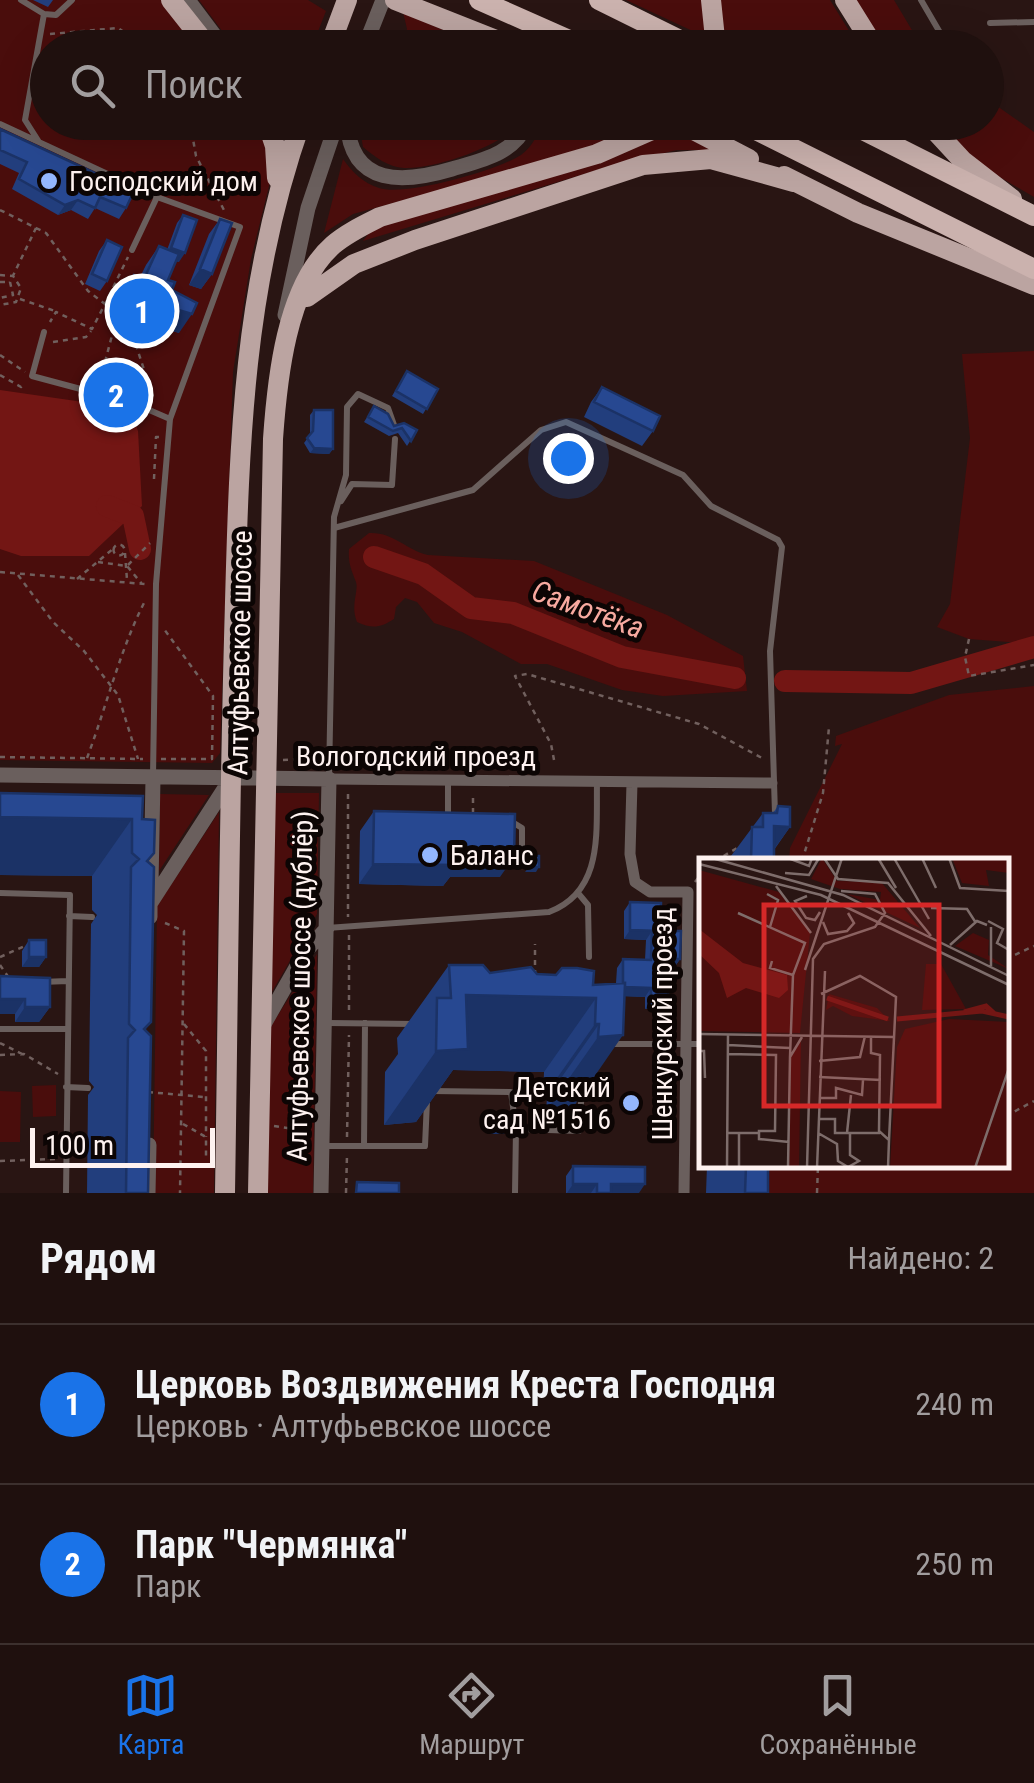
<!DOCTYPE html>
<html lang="ru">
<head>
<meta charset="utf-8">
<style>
	:root { --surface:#1f100e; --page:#271917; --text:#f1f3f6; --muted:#a19d9e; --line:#3c302e; --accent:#1a73e8 }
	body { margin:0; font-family:"Roboto Condensed",sans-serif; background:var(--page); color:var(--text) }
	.scale { position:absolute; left:30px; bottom:25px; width:185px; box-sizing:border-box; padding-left:10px; border:5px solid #fef2f0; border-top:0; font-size:28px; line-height:35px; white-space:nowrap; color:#fef2f0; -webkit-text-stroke:8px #0c0504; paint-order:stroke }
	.you { position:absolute; left:568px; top:458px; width:35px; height:35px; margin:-25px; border:8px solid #fff; border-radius:50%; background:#1a73e8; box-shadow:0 0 0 15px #1a73e833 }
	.badge { display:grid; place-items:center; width:65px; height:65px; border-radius:50%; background:var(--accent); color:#fff; font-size:32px; font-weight:700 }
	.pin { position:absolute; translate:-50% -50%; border:5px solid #fff; box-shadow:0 2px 10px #0006 }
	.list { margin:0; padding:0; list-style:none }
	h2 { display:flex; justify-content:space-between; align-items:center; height:130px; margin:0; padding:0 40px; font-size:42px }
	h2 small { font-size:32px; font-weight:400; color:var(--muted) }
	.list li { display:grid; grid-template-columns:65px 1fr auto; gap:30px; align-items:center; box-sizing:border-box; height:160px; padding:0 40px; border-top:2px solid var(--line) }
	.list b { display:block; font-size:38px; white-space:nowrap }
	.list p { margin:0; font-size:32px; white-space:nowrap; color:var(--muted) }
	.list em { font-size:32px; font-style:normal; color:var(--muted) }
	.icon { flex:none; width:55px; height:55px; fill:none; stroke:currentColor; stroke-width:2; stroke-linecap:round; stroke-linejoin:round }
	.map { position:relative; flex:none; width:1034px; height:1193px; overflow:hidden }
	.search { position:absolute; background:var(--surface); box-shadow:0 10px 40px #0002; left:30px; right:30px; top:30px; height:110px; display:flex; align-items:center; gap:25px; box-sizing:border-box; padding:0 35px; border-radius:55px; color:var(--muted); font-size:38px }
	.sheet { height:450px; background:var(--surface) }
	nav { display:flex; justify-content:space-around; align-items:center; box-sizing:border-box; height:140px; border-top:2px solid var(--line); background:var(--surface); font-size:28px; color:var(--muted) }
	nav a { display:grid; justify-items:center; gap:5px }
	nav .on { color:var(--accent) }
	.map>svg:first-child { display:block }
</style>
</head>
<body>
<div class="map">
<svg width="1034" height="1193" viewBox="0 0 1034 1193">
	<rect width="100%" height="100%" fill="#291513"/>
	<path fill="#4a0d0c" d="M0 0H162L203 47 48 48V122L259 123 273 170 251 259 233 372 220 753 212 763 0 760Z
		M199 0H308L326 11 312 47H234Z
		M626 0H830L859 47H727Z
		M854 0H894L922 47H886Z
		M403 12 481 47 382 48 386 36 403 41 407 29Z
		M987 99 1034 132V197L979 165 939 123 986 122Z
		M359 123V122L518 123C504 146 432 170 404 168 388 167 375 157 363 147Z
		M541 123H655L714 150H677L614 165 363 241 371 230 504 188 500 174 353 214 324 233 343 159C352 172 363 183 379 188 405 197 498 170 521 155 533 146 537 136 541 123Z
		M1034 351V644L969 639 937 627 950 604 970 438 962 354Z
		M369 533C394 532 406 550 428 555L534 561 667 615 743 656 747 691 663 696 622 690 547 664H521L462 632 434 623 417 602 405 598 396 607 394 619C380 628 372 629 357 622 350 605 359 591 356 582 351 569 348 563 349 549Z
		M1034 686V1193H764L765 1166H1006V861L789 860 790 848 842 744 835 746 836 736 949 695Z
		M273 793H319L317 914 269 997Z
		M160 794 209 795 159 871Z
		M219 812 214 1193H153L157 906Z
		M317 954 313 1193H266L269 1029Z
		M56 1085V1116L33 1117 32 1086Z
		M0 1091 21 1092 20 1142H0Z"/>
	<path fill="#731614" d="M0 390 90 403 133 417 138 431 142 506 89 556H21L0 549Z"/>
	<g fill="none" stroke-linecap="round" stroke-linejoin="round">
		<path stroke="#731614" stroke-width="22" d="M107 506 133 516 140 549
			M374 557 423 574 471 608 513 613 622 657 735 678
			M785 681 911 683 1034 647"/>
		<path stroke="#71605e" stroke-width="2.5" stroke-dasharray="5 5" stroke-linecap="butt" d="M50 34 118 28 147 48
			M190 122 196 156 225 212
			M0 210 36 228 10 282 13 295 0 298
			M36 228 46 233 88 291 105 304 92 329 56 312 50 322
			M0 275 13 276 21 288 16 302 0 305
			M0 282H8
			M20 299 55 311
			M117 325 131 330 153 397
			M53 342 86 337 91 331
			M0 355 25 372
			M0 375 21 387 24 384
			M100 381 115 324 105 304 128 257
			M154 479 156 437H161
			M113.5 550a5.5 5.5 0 1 1 11 0a5.5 5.5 0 1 1-11 0Z
			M125 553 127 580
			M98 562 127 566 142 584
			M128 565 150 543
			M0 572 145 584
			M18 575 53 622 84 651 118 695 138 759
			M77 579 114 548
			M969 639 965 657 969 676 1034 665
			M0 757 143 759
			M87 758C107 705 120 649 146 599
			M341 758H348V768
			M161 759H212L213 696 164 629
			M283 760 317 758
			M554 760 551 744 515 676 527 674 699 724 762 758
			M348 794V917
			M473 813V795
			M715 861 739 847
			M802 861 823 793 829 727
			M695 882 702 873
			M165 923 184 931 180 1193
			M349 935V1012
			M0 957 25 946
			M1006 959 1034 946
			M0 965 9 978
			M535 975V944
			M184 1024 206 1051V1137
			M0 1043 22 1054
			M0 1055 24 1054 58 1074
			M148 1092 204 1097
			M1006 1116 1034 1101
			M183 1124 206 1137V1160
			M274 1126 306 1131
			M347 1137 349 1035
			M0 1161 55 1159
			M346 1193 347 1155
			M817 1193 818 1166"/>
		<path stroke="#6a5f5d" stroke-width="6" d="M21 0 44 14 56 15 72 0
			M921 0 949 48
			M990 23 1034 22
			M0 124 157 197 240 227 170 419 156 584 153 776
			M39 142 25 120 44 14
			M132 250 157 197
			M44 332 32 376 133 403 170 419
			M341 501 352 484 392 485 395 439
			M334 528 473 490 541 430 566 422 683 475 711 506 778 540 782 547 770 651 775 814
			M329 778 334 517 346 475 347 407 358 394 388 408 394 425
			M448 819V782
			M509 820 522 828V851
			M0 893 70 895 66 1193
			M578 893 588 905 589 957
			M69 916 92 917
			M327 928 549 912C604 891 596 832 597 782
			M41 982 68 981
			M328 1023 415 1024
			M0 1029H67
			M613 1044H702
			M66 1087 88 1088
			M431 1091 511 1092 516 1129 579 1131 582 1090
			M323 1146H425L427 1101
			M364 1146 365 1023
			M515 1193 516 1129"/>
		<path stroke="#6a5f5d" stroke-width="11" d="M329 779 772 783
			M632 783 630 854 635 882 650 892H688L684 1193"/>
		<path stroke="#6a5f5d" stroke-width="15" d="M188 0 224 48
			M364 48 383 0
			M347 122C351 188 405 183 452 169 483 160 514 154 528 122
			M285 315 308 208 337 122
			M0 775 329 779 321 1193
			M151 884 153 778
			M150 917V904L230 780
			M263 1026 305 952 327 928
			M148 1193 149 1145"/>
		<path stroke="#bba4a1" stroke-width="20" d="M171 0 209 48
			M395 0 516 48
			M711 0 716 48
			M845 0 875 48
			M329 48 347 0
			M267 122 275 146 277 178
			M678 122 749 159
			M927 122 963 161 1012 199
			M784 176 858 213 1034 285
			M307 297 354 264 415 240 643 165 711 159 794 182
			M225 1193C228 1008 229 824 234 639 239 459 240 294 301 122
			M258 1193 273 439C277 381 286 286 333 245 347 233 364 225 380 217L597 154 670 122"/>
		<path stroke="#cbb2ae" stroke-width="20" d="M479 0 587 48
			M599 0 696 48
			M740 122 1034 269
			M847 122 1034 216"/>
	</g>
	<path fill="#223e7d" d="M33 0H53L48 7Z
		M0 129 126 208 119 219 95 208 88 219 71 210 58 215 12 189 19 173 0 164Z
		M183 215 179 262 176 261 168 280 172 290 179 333 154 325 148 333 121 322 125 313 115 308 121 294 134 275 140 277 146 265 159 246 167 250 177 223Z
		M220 219 212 274 201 289 189 285 209 234Z
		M107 240V281L100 291 85 284 99 251Z
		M407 371 438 389 423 414 392 396Z
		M602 387 653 431 642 446 584 417 591 402Z
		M374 406 394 426 417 430 407 446 398 433 389 436 364 422Z
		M314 410 333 449 329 454 310 453 304 443 310 435V415Z
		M0 793 142 819 154 853 148 862 151 1022 145 1030 148 1193H87L88 1095 94 1087 89 1081 91 924 97 915 92 910V876L0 875Z
		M778 806 790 827 774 850V860H728L763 813H773Z
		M374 811 500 877H450L443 886 359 884 360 831Z
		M630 902 660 931 680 959 674 968H669L662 1009H645V997L624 996 572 1109 546 1111 547 1098H543L544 1072 453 1070 416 1122 384 1125 385 1072 398 1054 397 1038 449 965 490 973 537 974 593 985 616 983 617 968 623 959 645 960 646 940 624 939V911Z
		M29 940 46 957 39 967H22V951Z
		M0 976 50 1007 39 1022H15V1014H0Z
		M573 1166 639 1193H566V1176Z
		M707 1166H768V1193H706Z"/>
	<path fill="#1b3266" d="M78 200 71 210 58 215 65 205Z
		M171 248 185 253 179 262 165 257Z
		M200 269 212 274 201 289 189 285Z
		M128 290 138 294 125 313 115 308Z
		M134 303 165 306 192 314 179 333 154 325 148 333 121 322Z
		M314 448 333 449 329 454 310 453Z
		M0 817 132 819 92 876 0 875Z
		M774 826 790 827 766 860Z
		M458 856 514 857 500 877H450L443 886 359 884 373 864Z
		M529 867H539L536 872H525Z
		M630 930 660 931H652L646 940 624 939Z
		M29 957H46L39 967H22Z
		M669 959H680L674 968H663Z
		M622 987 651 988 645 997 616 996Z
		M466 995 596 998 544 1072 453 1070 416 1122 384 1125 436 1051Z
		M0 999H25L15 1014H0Z
		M651 1000H668L662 1009H645Z
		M25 1007H50L39 1022H15Z
		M595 1024H599L547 1098H543Z
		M623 1035 572 1109 546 1111 598 1037Z
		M492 1129H507L504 1134H489Z
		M573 1184H597L591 1193H567Z
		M611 1184H645L639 1193H605Z"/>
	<path fill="#274891" stroke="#1b3266" stroke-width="2.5" d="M0 129 134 191 126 208 100 197 95 208 78 200 65 205 19 179 27 162 0 150Z
		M183 215 197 220 185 253 171 248Z
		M220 219 232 223 212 274 200 269Z
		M107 240 122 247 107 281 92 274Z
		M159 246 179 254 168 280 175 282 172 290 197 303 192 314 165 306 162 314 134 303 138 294 128 290 134 275 144 279Z
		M407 371 438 389 427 409 396 391Z
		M602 387 660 416 653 431 594 402Z
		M374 406 388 414 394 426 404 423 417 430 411 441 402 428 393 431 368 417Z
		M314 410H333V449L314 448 307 438 313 431Z
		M0 793 143 796 142 819 155 820 154 853 147 861 154 867 151 1022 144 1029 151 1036 148 1193H126L128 1038 135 1030 129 1024 131 867 139 859 132 853V819L0 817Z
		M778 806 790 807V827L774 826V860H751L752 827H763V813H777Z
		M374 811 515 814 514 857 458 856V865L373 864Z
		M529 856H539V867H529Z
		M630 902 661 903 660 931 630 930Z
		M652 931H681L680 959H669L668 1000H651V988L625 987V983H623V959L651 960Z
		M29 940H46V957H29Z
		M449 965H483L490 973 531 967 537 974 556 975 562 968H577L594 971 593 985 625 983 623 1035 598 1037 599 1024H595L596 998 466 995 468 1049 436 1051 437 998H451Z
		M0 976 50 978V1007H25V999H0Z
		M492 1118 508 1119 507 1129H492Z
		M573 1166 645 1167V1184H611V1193H597V1184H573Z
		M746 1166H768V1193H745Z
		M357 1182 399 1183V1193H356Z"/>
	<g fill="#94b7fd" stroke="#0c0504" stroke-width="4">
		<circle cx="49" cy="181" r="10"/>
		<circle cx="430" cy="855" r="10"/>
		<circle cx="631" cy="1103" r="10"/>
	</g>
	<g text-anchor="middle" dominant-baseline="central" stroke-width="10" stroke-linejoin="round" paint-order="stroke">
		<g font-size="28" fill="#fef2f0" stroke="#0c0504" text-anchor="start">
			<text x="69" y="181">Господский дом</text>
			<text x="450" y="855">Баланс</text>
			<text x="611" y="1087" text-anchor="end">Детский<tspan x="611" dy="32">сад №1516</tspan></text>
		</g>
		<g font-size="28" fill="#fef2f0" stroke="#0c0504">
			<text transform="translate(240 653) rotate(-89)">Алтуфьевское шоссе</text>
			<text x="416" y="756">Вологодский проезд</text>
			<text transform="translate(300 986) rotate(-89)">Алтуфьевское шоссе (дублёр)</text>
			<text transform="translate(662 1024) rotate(-90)">Шенкурский проезд</text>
		</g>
		<g font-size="30" font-style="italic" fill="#f8aaa0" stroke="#0c0504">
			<text transform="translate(588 609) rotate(20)">Самотёка</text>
		</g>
	</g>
	<g transform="translate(699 858)">
		<rect width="310" height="310" fill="#291513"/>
		<path d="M123 0 138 23 182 24 221 70 148 36 181 42 182 34 141 31 112 21ZM253 0H310V15L287 12 290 28 263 25ZM0 12 80 34 111 75 101 175 0 173ZM274 75 290 82 289 97 310 111 256 88ZM227 106H242L267 151 223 152ZM130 136 178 150 191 163 153 158 134 148 127 152ZM250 161 310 164V310H191L198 189 206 171ZM102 183 100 310H90L92 199Z" fill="#4a0d0c"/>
		<path d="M0 71 44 105 88 117 89 132 80 140 47 130 28 140 20 115 0 96Z" fill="#731614"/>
		<path fill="none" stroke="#731614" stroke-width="5" d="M128 140 189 161M265 154 287 148 296 156M198 161 283 153 310 159"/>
		<path fill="none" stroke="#7e6d6b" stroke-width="2.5" d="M13 0 144 37 310 118M89 0 110 8 113 0M125 0 139 21 189 25 232 78M179 0 197 30M195 0 230 61M223 0 237 30M250 0 261 30 310 33M0 6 122 37 310 127M86 15 110 17 120 0M77 28 112 75M68 36 79 42 71 69M108 38 96 43 107 60 116 62 121 54M232 50 268 51 277 65M39 55 106 85 94 117 91 199M289 63 304 71 298 85 310 92M124 64 129 76 148 73 155 65 149 55M251 87 278 63 288 67M73 103 71 110 94 117M292 108V69M106 112 143 0M122 136 161 118 197 139 190 282M0 176 195 179M172 178V195L181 197 180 273 190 282 189 310M29 187 91 190M0 193H5L6 220M29 196 77 197 76 273H60V281L90 284M120 203 161 199 166 178M120 219 182 222M120 240H137V230L163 237 164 222M119 261H136V275H181M28 275H60M119 275 138 286 139 303 149 309 160 303 151 297V276M148 275 152 237M28 310 29 176M40 310V275M89 310 91 199 103 179M108 310 114 101 125 86 176 69 186 55 176 36 142 33M118 310 126 113M276 310 310 210"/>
		<path fill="#d62828" fill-opacity="0.15" stroke="#d62828" stroke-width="5" d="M65 47H240V248H65Z"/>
		<rect width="310" height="310" fill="none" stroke="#fef2f0" stroke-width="5"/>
	</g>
</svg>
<div class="scale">100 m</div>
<div class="you"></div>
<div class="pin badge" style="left:142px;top:311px">1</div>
<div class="pin badge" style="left:116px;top:395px">2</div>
<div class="search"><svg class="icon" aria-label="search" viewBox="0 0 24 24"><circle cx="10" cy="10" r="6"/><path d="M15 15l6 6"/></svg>Поиск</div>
</div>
<section class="sheet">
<h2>Рядом<small>Найдено: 2</small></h2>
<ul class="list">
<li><span class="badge">1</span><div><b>Церковь Воздвижения Креста Господня</b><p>Церковь · Алтуфьевское шоссе</p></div><em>240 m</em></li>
<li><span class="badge">2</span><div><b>Парк &quot;Чермянка&quot;</b><p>Парк</p></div><em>250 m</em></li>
</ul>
</section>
<nav>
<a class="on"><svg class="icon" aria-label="map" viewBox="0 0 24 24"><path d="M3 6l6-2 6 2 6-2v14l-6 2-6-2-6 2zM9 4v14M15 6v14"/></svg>Карта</a>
<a><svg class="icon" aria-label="directions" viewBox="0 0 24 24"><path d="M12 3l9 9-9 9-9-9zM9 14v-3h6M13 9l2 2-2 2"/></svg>Маршрут</a>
<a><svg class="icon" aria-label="saved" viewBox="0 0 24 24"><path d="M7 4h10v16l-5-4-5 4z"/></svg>Сохранённые</a>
</nav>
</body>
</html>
